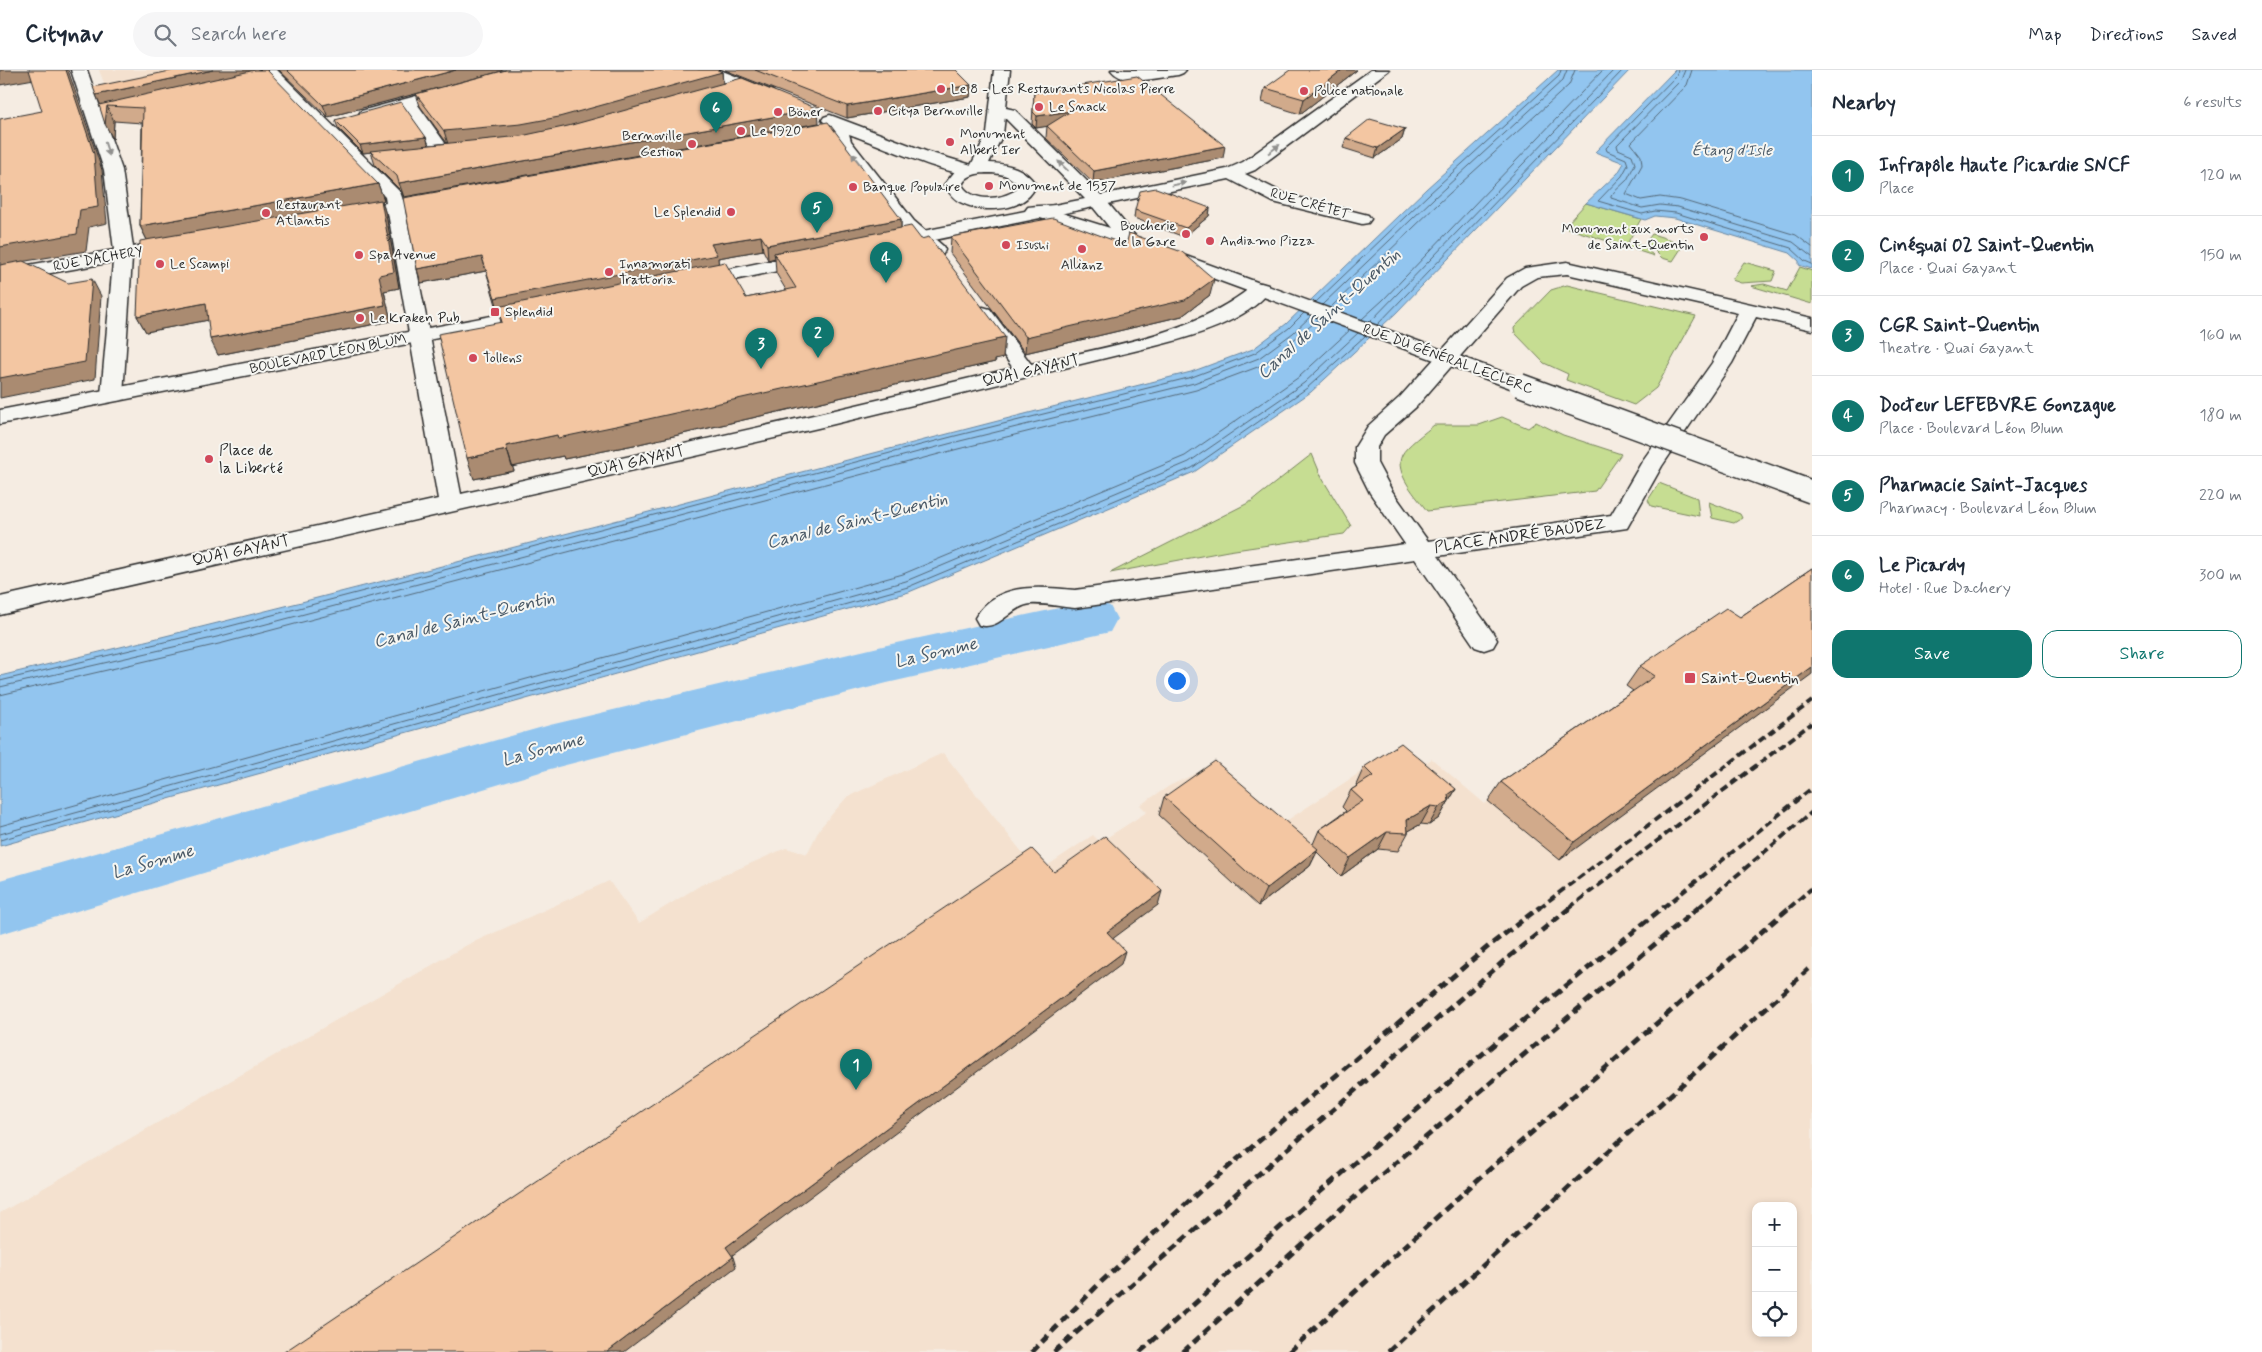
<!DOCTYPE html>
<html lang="en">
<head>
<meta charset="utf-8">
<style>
	:root { --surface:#fff; --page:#f6f6f7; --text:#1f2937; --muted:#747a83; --line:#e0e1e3; --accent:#0f766e }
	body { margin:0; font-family:Mynerve,sans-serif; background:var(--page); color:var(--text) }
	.controls { position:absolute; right:15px; bottom:15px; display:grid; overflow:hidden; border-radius:10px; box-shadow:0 2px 8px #0003 }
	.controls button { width:45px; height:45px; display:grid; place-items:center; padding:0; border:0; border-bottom:1px solid var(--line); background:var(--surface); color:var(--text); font:25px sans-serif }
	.you { position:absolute; left:1176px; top:610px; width:18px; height:18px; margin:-12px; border:4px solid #fff; border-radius:50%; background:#1a73e8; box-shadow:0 0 0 8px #1a73e833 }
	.badge { display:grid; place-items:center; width:32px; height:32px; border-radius:50%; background:var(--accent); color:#fff; font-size:16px; font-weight:700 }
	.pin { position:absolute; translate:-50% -41px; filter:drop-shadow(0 1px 2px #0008) }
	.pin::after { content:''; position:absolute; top:26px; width:18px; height:15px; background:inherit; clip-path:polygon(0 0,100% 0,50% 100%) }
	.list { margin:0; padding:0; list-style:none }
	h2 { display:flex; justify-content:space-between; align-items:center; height:65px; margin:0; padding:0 20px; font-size:21px }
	h2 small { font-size:16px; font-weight:400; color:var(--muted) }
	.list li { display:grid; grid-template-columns:32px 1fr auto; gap:15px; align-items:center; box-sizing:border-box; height:80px; padding:0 20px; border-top:1px solid var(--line) }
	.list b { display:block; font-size:19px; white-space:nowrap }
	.list p { margin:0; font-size:16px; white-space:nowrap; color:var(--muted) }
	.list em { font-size:16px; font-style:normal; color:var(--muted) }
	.actions { display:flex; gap:10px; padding:15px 20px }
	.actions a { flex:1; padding:11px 0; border:1px solid var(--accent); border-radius:15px; text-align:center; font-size:18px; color:var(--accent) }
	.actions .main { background:var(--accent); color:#fff }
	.icon { flex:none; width:28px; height:28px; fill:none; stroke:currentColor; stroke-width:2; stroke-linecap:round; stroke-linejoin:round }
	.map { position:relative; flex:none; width:1812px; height:1282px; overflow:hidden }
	header { display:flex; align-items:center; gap:30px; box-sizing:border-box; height:70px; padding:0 25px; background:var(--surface); border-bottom:1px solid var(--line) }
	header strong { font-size:24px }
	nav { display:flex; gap:28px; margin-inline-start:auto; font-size:18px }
	.search { width:350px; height:45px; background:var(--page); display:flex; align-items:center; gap:12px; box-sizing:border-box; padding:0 18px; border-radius:28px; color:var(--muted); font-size:19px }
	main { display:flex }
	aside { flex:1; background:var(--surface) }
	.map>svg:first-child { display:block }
</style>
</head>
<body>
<header>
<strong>Citynav</strong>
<div class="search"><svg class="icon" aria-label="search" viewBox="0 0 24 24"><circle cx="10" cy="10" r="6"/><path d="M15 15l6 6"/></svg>Search here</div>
<nav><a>Map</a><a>Directions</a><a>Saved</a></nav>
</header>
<main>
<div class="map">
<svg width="1812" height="1282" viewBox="0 0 1812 1282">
	<rect width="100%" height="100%" fill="#f5ece2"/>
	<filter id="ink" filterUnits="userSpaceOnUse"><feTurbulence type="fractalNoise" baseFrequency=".02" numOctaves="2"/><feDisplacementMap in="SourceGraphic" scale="10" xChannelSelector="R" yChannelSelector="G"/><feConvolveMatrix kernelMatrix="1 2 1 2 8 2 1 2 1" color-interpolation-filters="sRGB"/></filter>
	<g filter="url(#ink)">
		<path fill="#f4e1cf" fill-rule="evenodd" d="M99 0H242L113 37Z
			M1812 604V1282H0V1143L467 875 609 811 639 853 701 815 786 778 807 784 820 758 847 727 943 683 1038 802 1093 765 1100 772 1147 742 1140 735 1171 715 1212 696 1280 755 1385 686 1407 704 1432 689 1485 734 1488 731 1560 790ZM1756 1136H1793V1263H1756Z"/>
		<path fill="#c6dd92" stroke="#78845e" d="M1586 133 1641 149 1628 172 1643 176 1654 186 1567 158 1566 155Z
			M1652 164 1684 174 1673 191 1662 188 1646 172Z
			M1744 192 1776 201 1772 211 1741 213 1732 210Z
			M1800 197 1812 201V234L1751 216 1764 214 1787 221Z
			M1567 215 1696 246 1656 318 1634 335 1566 310 1568 304 1544 293 1515 263 1514 258 1551 220Z
			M1502 347 1528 358 1536 352 1563 365 1621 384 1595 421 1427 441C1418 428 1393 403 1402 385 1406 376 1426 362 1434 355H1479Z
			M1312 384 1322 408 1351 456 1344 464 1228 481 1110 503 1252 431Z
			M1659 413 1697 428 1699 446 1651 436 1648 430Z
			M1709 432 1740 444 1742 448 1734 453 1712 448Z"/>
		<path fill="#92c5ef" stroke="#6987a1" d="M1558 0H1630L1396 243 1311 322 1194 402 909 522 0 776V606C399 512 793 401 1191 302L1253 279 1286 254 1426 119Z
			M1675 0H1812V199L1799 195V191L1790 183 1675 148 1655 146 1645 150 1586 133 1618 103 1624 93 1595 82Z"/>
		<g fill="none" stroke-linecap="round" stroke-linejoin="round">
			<path stroke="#546979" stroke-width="1" d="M1678 0 1677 5 1606 78 1607 81 1626 89 1628 95 1622 106 1598 131 1642 144 1655 141 1676 143 1791 178 1805 191 1812 194
				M1685 0 1681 10 1617 75 1618 79 1632 85 1635 94 1627 110 1611 125V128L1642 138 1660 135 1678 137 1793 172 1812 187
				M1692 0 1687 15 1631 73 1641 86 1642 95 1626 124 1641 130 1660 127 1681 130 1796 165 1812 177
				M1316 232 1430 123 1559 6 1561 0
				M1322 235 1434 128 1563 10 1567 0
				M1330 238 1439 133 1569 15 1575 0
				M1362 249 1383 230 1603 0
				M1370 252 1614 0
				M1377 255 1623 0
				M0 611 219 559 955 366 1192 307 1255 283 1289 258 1304 243
				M0 617 221 566 956 372 1194 313 1259 288 1293 263 1311 246
				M0 625 223 573 958 379 1196 320 1263 295 1319 249
				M0 756 903 504 1185 386 1299 307 1350 260
				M0 764 906 511 1189 392 1304 313 1358 263
				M0 770 908 517 1192 398 1307 318 1365 266"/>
			<path fill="#92c5ef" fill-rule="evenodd" d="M1092 531 1110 536 1117 549 1110 562 887 613 550 699 0 864V810L550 655 887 575Z"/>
			<defs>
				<path id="minor" d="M71 0H87L122 100 133 177 176 169 183 171 185 175 183 179 132 188 123 325 120 330 112 331 104 330 101 325 113 192 0 212V200L114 180 104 100Z
					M260 0H277L400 122 403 130 442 123 448 124 451 128 448 132 405 140 461 424 818 344 1013 298 973 243 976 239 983 237 990 239 1031 294C1107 276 1192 266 1254 215L1261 213 1268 215 1271 219C1249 251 1191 267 1155 276L818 358 0 545V527L438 429 388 143 346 150 340 149 337 145 340 141 386 133 385 127Z
					M699 0H720L773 21 775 24 773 27H761L702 3Z
					M1111 0H1186L1183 3 1178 5C1159 7 1125 18 1111 0Z
					M1371 0H1389L1255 100 1245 104 1285 124 1368 145 1371 149 1368 153 1362 154 1273 132 1229 109 1055 145 1049 144 1046 140 1049 136 1085 129 1004 47 991 44 989 41 991 38 997 36 1015 40 1101 125 1227 99 1243 92Z
					M453 16 458 18 461 21 458 24 418 35 450 80 448 84H436L404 39 367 49 361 47 359 44 361 41Z
					M830 45 928 82 975 96 978 100 975 104C953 109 874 72 849 64L851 71 914 151 943 176 945 180 943 184C938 185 935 186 931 184 908 175 855 99 837 76L833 63 797 70 791 68 789 65 791 62 827 55 822 50 824 47Z
					M1567 192 1812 248V260L1756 247 1732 293 1662 396 1627 458 1438 486 1493 563 1497 570 1493 577 1484 580 1475 577 1415 489 1075 538C1061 537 1045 533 1031 534 1010 536 1001 561 979 555L975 548C997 511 1039 517 1075 520L1405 474 1370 423 1355 393V377L1368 356 1400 327 1507 208 1525 198ZM1567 204 1738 243 1712 293 1643 390 1611 445 1428 471 1392 421 1377 393V377L1384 365 1416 337 1521 216 1537 207Z"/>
				<path id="major" d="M994 0H1010L1003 64 989 93C1009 94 1025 98 1036 115 1026 142 983 144 960 132 952 128 949 122 944 115L956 100 971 95 987 64ZM992 103C1003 104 1011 106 1018 115L1016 120C1000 130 973 133 962 115 967 103 981 103 992 103Z
					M1097 126 1103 127 1137 168 1527 311 1531 315 1527 319 1520 321 1513 319 1079 159 1040 148 882 181 875 179 873 175 875 171 882 169 1025 141 1028 137C1034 136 1055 135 1061 136L1064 140 1062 143 1110 158 1088 131 1091 127Z
					M813 182 820 184 822 188 820 192 696 218 689 216 686 212 689 208 696 206Z
					M538 237 545 239 548 243 545 247 0 354V340Z"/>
			</defs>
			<use href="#minor" stroke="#2b2b2b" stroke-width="3"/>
			<use href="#major" stroke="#2b2b2b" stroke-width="3"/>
			<use href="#minor" fill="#f6f6f2" fill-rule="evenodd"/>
			<use href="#major" fill="#f6f6f2" fill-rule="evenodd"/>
			<path stroke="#2b2b2b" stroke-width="4" stroke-dasharray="8 4" stroke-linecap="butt" d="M1539 838 1812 631
				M1569 838 1812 653
				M1663 838 1812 718
				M1698 838 1812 742
				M1789 838 1812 818"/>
			<path stroke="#2b2b2b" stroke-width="5" stroke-dasharray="9 5" stroke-linecap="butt" d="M1032 1282 1101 1212 1200 1121 1490 875 1540 837
				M1054 1282 1505 890 1571 837
				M1140 1282 1319 1123 1499 970 1664 837
				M1183 1282 1336 1143 1699 837
				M1289 1282 1483 1105 1790 837
				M1388 1282 1812 896"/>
			<defs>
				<path id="major-bridge" d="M1520 315 1812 422"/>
			</defs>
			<use href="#major-bridge" stroke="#2b2b2b" stroke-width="25" stroke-linecap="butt"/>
			<use href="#major-bridge" stroke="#f6f6f2" stroke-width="22"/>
		</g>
		<path fill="#d1aa8b" stroke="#2b2b2b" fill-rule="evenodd" d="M175 0 378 114 384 130 382 131 386 145 399 218 384 221 391 251 218 285 208 250 146 262 137 246 147 170 140 156 142 53 114 51 113 69 101 34Z
			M279 0H718L722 2 723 13 819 53 404 127 401 121 375 95 371 82 363 83 338 58 335 50 426 67 429 75 447 73 420 36 416 24 497 2 328 47Z
			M725 0H956L971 15 970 27 847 48Z
			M1357 0 1300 44 1262 32 1265 18Z
			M1034 23 1223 88 1093 113 1046 68 1047 56 1036 58 1032 54Z
			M1405 59 1402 69 1375 88 1343 78 1346 68Z
			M1210 138 1209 146 1184 167 1134 148 1135 140Z
			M901 149V158L1003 288 995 290V292L639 374 564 389 563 386 512 397 514 401 474 409 501 252 486 201 421 213 417 199ZM763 180 768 190 775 188 776 203 786 220 746 228 718 194V188Z
			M951 167 1210 225 1182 246 1025 283 950 183Z
			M1812 498 1560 790 1488 731 1501 712 1633 621 1626 616 1640 596 1740 547Z
			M1364 697 1456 719 1439 748 1429 755 1421 754 1408 761V763L1398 781 1378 779 1341 806 1317 782 1310 796 1258 836 1159 745 1164 727 1313 774 1319 760 1346 741 1342 737 1351 720 1357 716 1356 715Z"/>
		<path fill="#aa8b71" stroke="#2b2b2b" d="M0 0H30L34 9 0 15Z
			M66 0H68L102 100 107 153 89 157 86 181 8 194 0 199V177Z
			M213 0H259L107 36 114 51 113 69 105 54 102 38 96 25Z
			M456 0H506L328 47 323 35Z
			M1342 0H1357L1300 44 1304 29Z
			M722 2 723 14 562 59 524 66 448 74 444 61Z
			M971 15 970 27 847 48V36Z
			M818 39 819 53 404 127 399 113Z
			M1071 41 1070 53 1036 58 1037 46Z
			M1405 59 1402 69 1375 88 1378 78Z
			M426 67 429 76 363 83 360 75Z
			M1225 76 1223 88 1093 113 1094 101Z
			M378 114 384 130 382 131 386 145 399 218 384 221 391 251 218 285 210 269 385 235 148 172 140 156Z
			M1210 138 1209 146 1184 167 1186 158Z
			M901 149V163L774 183 775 188 768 190 767 175Z
			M761 166 763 180 718 188 719 199 499 243 495 228 711 174Z
			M482 187 486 201 421 213 417 199Z
			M92 209 101 226 95 309 0 328V308Z
			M1214 209 1210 225 1182 246 1025 283 1026 267Z
			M206 233 214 249 146 262 137 246Z
			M1005 267 1003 288 995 290V292L639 374 564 389 563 386 512 397 506 376Z
			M507 380 514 401 474 409 467 388Z
			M1812 597V604L1560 790 1574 772Z
			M1456 719 1439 748 1429 755 1439 737 1448 725Z
			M1431 736 1421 754 1405 763 1407 750Z
			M1387 762 1378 779 1341 806 1350 788Z
			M1318 779 1310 796 1258 836 1266 819Z
			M1162 821 1158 835 1103 876 1107 862Z
			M1125 881 1121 894 730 1187 726 1177Z
			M733 1187 736 1197 624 1282H607Z"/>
		<path fill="#f3c6a2" stroke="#2b2b2b" d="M29 0H66L94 84 98 137 80 140 77 164 0 177V49L42 41Z
			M175 0H213L96 25 93 17Z
			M255 0H267L378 114 140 156 143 38 107 36 105 54 99 35Z
			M287 0H456L323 35Z
			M506 0H718L722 2 559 47 521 54 444 61 416 24Z
			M755 0H956L971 15 847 36Z
			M1290 0H1342L1304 29 1265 18Z
			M1137 6 1225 76 1094 101 1047 56 1071 41 1037 46 1033 42 1034 23Z
			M742 8 818 39 399 113 397 106 370 81 521 66 568 56Z
			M401 32 426 67 360 75 335 50Z
			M1370 49 1405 59 1378 78 1346 68Z
			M828 52 901 149 767 175 761 166 711 174 717 185 495 228 482 187 417 199 403 128Z
			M1156 118 1210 138 1186 158 1135 140 1140 121Z
			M381 130 394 202 379 205 385 235 210 269 206 233 137 246 140 171Z
			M1053 148 1126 175 1129 163 1182 182 1214 209 1185 230 1026 267 951 167Z
			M911 156 921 169 929 167 1005 267 995 269 996 271 635 352 558 368 557 365 506 376 507 380 467 388 438 264 502 252 497 237 725 192 746 228 796 218 774 183Z
			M23 191 68 213 92 209 85 292 0 308V195Z
			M1812 498V597L1574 772 1501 712 1655 606 1640 596 1726 538 1740 547Z
			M1401 673 1456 719 1448 725 1449 731 1439 737 1431 736 1407 750 1408 763 1387 762 1350 788 1319 760 1363 731 1351 720 1373 706 1364 697Z
			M1215 691 1318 779 1266 819 1164 727Z
			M1105 766 1162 821 1107 862 1125 881 726 1177 733 1187 607 1282H284L1032 779 1054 802Z"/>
		<defs><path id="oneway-solid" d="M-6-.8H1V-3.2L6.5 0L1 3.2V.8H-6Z" transform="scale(1.25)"/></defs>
		<g fill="#90908e">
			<use href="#oneway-solid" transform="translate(107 79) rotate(72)"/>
			<use href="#oneway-solid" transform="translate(1274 79) rotate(-37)"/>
			<use href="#oneway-solid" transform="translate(856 89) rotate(-128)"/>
			<use href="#oneway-solid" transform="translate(1063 96) rotate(-136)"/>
			<use href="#oneway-solid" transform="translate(1179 114) rotate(-11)"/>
		</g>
	</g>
	<g fill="#d1495b" stroke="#f6f6f2" stroke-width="2">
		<circle cx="941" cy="19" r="5"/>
		<circle cx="1304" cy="21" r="5"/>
		<circle cx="1039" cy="37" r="5"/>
		<circle cx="878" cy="41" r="5"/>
		<circle cx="778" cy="42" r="5"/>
		<circle cx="741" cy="61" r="5"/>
		<circle cx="950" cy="72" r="5"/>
		<circle cx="692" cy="74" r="5"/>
		<circle cx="989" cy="116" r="5"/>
		<circle cx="853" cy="117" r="5"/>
		<circle cx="731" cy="142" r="5"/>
		<circle cx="266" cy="143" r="5"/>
		<circle cx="1186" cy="164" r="5"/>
		<circle cx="1704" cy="167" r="5"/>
		<circle cx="1210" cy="171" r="5"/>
		<circle cx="1006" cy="175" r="5"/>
		<circle cx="1082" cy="179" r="5"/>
		<circle cx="359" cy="185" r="5"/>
		<circle cx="160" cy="194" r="5"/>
		<circle cx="609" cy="202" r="5"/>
		<rect x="490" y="237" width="10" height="10" rx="2.5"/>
		<circle cx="360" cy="248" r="5"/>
		<circle cx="473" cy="288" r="5"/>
		<circle cx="209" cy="389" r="5"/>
		<rect x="1684" y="602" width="12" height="12" rx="2.5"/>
	</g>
	<g text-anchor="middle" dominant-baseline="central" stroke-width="4" stroke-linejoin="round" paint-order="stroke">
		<g font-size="14" fill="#2b2b2b" stroke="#f6f6f2" text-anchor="start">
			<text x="951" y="19">Le 8 - Les Restaurants Nicolas Pierre</text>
			<text x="1314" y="21">Police nationale</text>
			<text x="1049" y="37">Le Snack</text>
			<text x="888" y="41">Citya Bernoville</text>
			<text x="788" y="42">Böner</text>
			<text x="751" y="61">Le 1920</text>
			<text x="960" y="64">Monument<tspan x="960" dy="16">Albert Ier</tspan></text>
			<text x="682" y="66" text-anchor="end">Bernoville<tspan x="682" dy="16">Gestion</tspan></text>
			<text x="999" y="116">Monument de 1557</text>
			<text x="863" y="117">Banque Populaire</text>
			<text x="276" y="135">Restaurant<tspan x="276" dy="16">Atlantis</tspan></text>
			<text x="721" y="142" text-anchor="end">Le Splendid</text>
			<text x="1176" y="156" text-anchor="end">Boucherie<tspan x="1176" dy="16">de la Gare</tspan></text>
			<text x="1694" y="159" text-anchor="end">Monument aux morts<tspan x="1694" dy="16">de Saint-Quentin</tspan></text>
			<text x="1220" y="171">Andiamo Pizza</text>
			<text x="1016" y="175">Isushi</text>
			<text x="369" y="185">Spa Avenue</text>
			<text x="170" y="194">Le Scampi</text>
			<text x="619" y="194">Innamorati<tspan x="619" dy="16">Trattoria</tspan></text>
			<text x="1082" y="195" text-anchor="middle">Allianz</text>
			<text x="505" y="242">Splendid</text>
			<text x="370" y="248">Le Kraken Pub</text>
			<text x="483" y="288">Tollens</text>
		</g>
		<g font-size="14" fill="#2b2b2b" stroke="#f6f6f2">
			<text transform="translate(1310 134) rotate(16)">RUE CRÉTET</text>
			<text transform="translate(98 189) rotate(-10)">RUE DACHERY</text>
			<text transform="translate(328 284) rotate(-11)">BOULEVARD LÉON BLUM</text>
			<text transform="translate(1448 289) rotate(20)">RUE DU GÉNÉRAL LECLERC</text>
		</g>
		<g font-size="15" font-style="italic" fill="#4a5966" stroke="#f6f6f2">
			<text x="1732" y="81">Étang d'Isle</text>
		</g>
		<g font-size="16" fill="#2b2b2b" stroke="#f6f6f2">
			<text transform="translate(1031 301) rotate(-13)">QUAI GAYANT</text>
			<text transform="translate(636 392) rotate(-13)">QUAI GAYANT</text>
			<text transform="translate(1520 466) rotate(-8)">PLACE ANDRÉ BAUDEZ</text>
			<text transform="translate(241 481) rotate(-12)">QUAI GAYANT</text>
		</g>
		<g font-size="16" fill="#2b2b2b" stroke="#f6f6f2" text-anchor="start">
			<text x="219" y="380">Place de<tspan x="219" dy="18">la Liberté</tspan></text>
			<text x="1701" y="608">Saint-Quentin</text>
		</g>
		<g font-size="18" font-style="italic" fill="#4a5966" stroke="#f6f6f2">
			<text transform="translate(1329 244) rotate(-42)">Canal de Saint-Quentin</text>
			<text transform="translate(857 451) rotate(-14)">Canal de Saint-Quentin</text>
			<text transform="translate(464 550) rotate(-14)">Canal de Saint-Quentin</text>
			<text transform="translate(936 583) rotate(-13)">La Somme</text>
			<text transform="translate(543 680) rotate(-15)">La Somme</text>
			<text transform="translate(153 792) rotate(-16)">La Somme</text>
		</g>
	</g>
</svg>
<div class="controls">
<button>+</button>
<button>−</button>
<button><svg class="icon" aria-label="locate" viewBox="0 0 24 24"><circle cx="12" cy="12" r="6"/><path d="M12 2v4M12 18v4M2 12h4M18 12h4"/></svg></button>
</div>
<div class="you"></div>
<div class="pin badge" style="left:856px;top:1020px">1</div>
<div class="pin badge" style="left:818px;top:288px">2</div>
<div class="pin badge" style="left:761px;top:299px">3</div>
<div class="pin badge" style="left:886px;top:213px">4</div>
<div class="pin badge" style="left:817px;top:163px">5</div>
<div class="pin badge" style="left:716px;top:63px">6</div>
</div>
<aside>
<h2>Nearby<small>6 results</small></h2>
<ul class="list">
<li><span class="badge">1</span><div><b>Infrapôle Haute Picardie SNCF</b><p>Place</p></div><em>120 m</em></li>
<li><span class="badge">2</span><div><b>Cinéquai 02 Saint-Quentin</b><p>Place · Quai Gayant</p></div><em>150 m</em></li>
<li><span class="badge">3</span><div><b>CGR Saint-Quentin</b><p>Theatre · Quai Gayant</p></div><em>160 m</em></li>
<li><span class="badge">4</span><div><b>Docteur LEFEBVRE Gonzague</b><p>Place · Boulevard Léon Blum</p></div><em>180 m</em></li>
<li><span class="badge">5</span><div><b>Pharmacie Saint-Jacques</b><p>Pharmacy · Boulevard Léon Blum</p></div><em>220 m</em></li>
<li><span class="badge">6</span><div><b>Le Picardy</b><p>Hotel · Rue Dachery</p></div><em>300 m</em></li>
</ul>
<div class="actions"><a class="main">Save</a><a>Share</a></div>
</aside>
</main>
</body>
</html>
